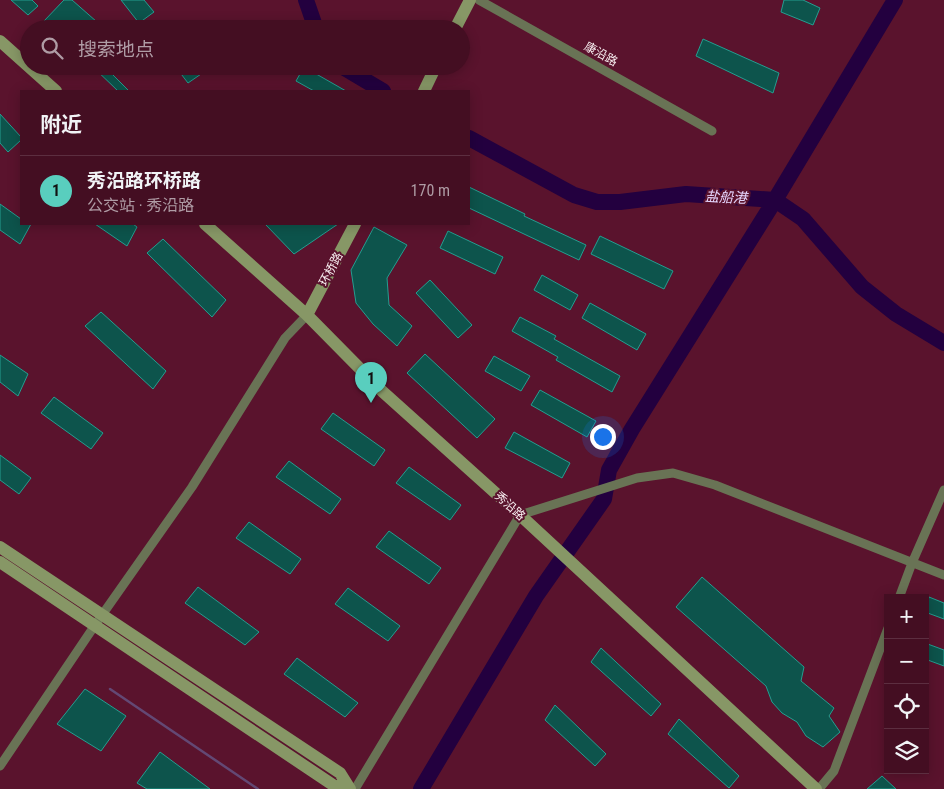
<!DOCTYPE html>
<html lang="zh">
<head>
<meta charset="utf-8">
<style>
	:root { --surface:#440e22; --page:#4e1c2f; --text:#f1f3f6; --muted:#af9ca5; --line:#5c2e40; --accent:#59cebe }
	body { margin:0; font-family:"Roboto Condensed","Noto Sans SC",sans-serif; background:var(--page); color:var(--text) }
	.controls { position:absolute; right:15px; bottom:15px; display:grid; overflow:hidden; border-radius:0px; box-shadow:0 2px 12px #0003 }
	.controls button { width:45px; height:45px; display:grid; place-items:center; padding:0; border:0; border-bottom:1px solid var(--line); background:var(--surface); color:var(--text); font:25px sans-serif }
	.you { position:absolute; left:602px; top:436px; width:18px; height:18px; margin:-12px; border:4px solid #fff; border-radius:50%; background:#1a73e8; box-shadow:0 0 0 8px #1a73e833 }
	.badge { display:grid; place-items:center; width:32px; height:32px; border-radius:50%; background:var(--accent); color:#111; font-size:16px; font-weight:700 }
	.pin { position:absolute; translate:-50% -41px; filter:drop-shadow(0 1px 2px #0008) }
	.pin::after { content:''; position:absolute; top:26px; width:18px; height:15px; background:inherit; clip-path:polygon(0 0,100% 0,50% 100%) }
	.list { margin:0; padding:0; list-style:none }
	h2 { display:flex; justify-content:space-between; align-items:center; height:65px; margin:0; padding:0 20px; font-size:21px }
	h2 small { font-size:16px; font-weight:400; color:var(--muted) }
	.list li { display:grid; grid-template-columns:32px 1fr auto; gap:15px; align-items:center; box-sizing:border-box; height:70px; padding:0 20px; border-top:1px solid var(--line) }
	.list b { display:block; font-size:19px; white-space:nowrap }
	.list p { margin:0; font-size:16px; white-space:nowrap; color:var(--muted) }
	.list em { font-size:16px; font-style:normal; color:var(--muted) }
	.icon { flex:none; width:28px; height:28px; fill:none; stroke:currentColor; stroke-width:2; stroke-linecap:round; stroke-linejoin:round }
	.map { position:relative; flex:none; width:944px; height:789px; overflow:hidden }
	.search { position:absolute; background:var(--surface); box-shadow:0 2px 12px #0003; left:20px; top:20px; width:450px; height:55px; display:flex; align-items:center; gap:12px; box-sizing:border-box; padding:0 18px; border-radius:28px; color:var(--muted); font-size:19px }
	.panel { position:absolute; background:var(--surface); box-shadow:0 2px 12px #0003; left:20px; top:90px; width:450px; height:135px; border-radius:0px }
	.map>svg:first-child { display:block }
</style>
</head>
<body>
<div class="map">
<svg width="944" height="789" viewBox="0 0 944 789">
	<rect width="100%" height="100%" fill="#5a132d"/>
	<g fill="none" stroke-linecap="round" stroke-linejoin="round">
		<path stroke="#634874" stroke-width="2.5" d="M110 689 258 789"/>
		<path stroke="#23003f" stroke-width="16" d="M306 0 316 29
			M341 66 383 91
			M469 138 574 195 597 202H620L686 194 775 200 803 219 862 287 896 314 944 343
			M421 789 536 596 604 499 609 470 632 429 775 200 895 0"/>
	</g>
	<path fill="#0d544c" stroke="#249e90" d="M11 0H32L38 6 28 15Z
		M64 0H72L105 29H52L44 21Z
		M121 0H144L154 12 139 23Z
		M784 0H803L820 8 813 25 781 12Z
		M703 39 779 73 773 93 696 56Z
		M92 66H104L129 91H118Z
		M175 66H199L204 72 188 83Z
		M304 67 346 91H314L296 81Z
		M0 114 21 137V140L8 152 0 143Z
		M469 187 525 214 524 216 586 245 579 260 469 208Z
		M0 204 21 219V224H31L20 244 0 230Z
		M95 224H133L137 227 127 246Z
		M265 224H338L294 254Z
		M374 227 407 245 387 278 389 305 412 326 397 346 373 324 356 303 351 270Z
		M448 231 503 257 495 274 440 248Z
		M600 236 673 271 664 289 591 254Z
		M163 239 226 300 212 317 147 253Z
		M542 275 578 295 570 310 534 290Z
		M430 280 472 325 458 338 416 293Z
		M590 303 646 334 637 350 582 318Z
		M101 312 166 371 153 389 85 326Z
		M520 317 556 336 554 339 620 376 612 392 556 360 558 357 512 331Z
		M425 354 495 419 477 438 407 373Z
		M0 355 28 374 18 396 0 382Z
		M494 356 530 376 521 391 485 371Z
		M540 390 596 421 587 437 531 405Z
		M54 397 103 433 91 449 41 413Z
		M333 413 385 450 374 466 321 429Z
		M514 432 570 463 562 478 505 448Z
		M0 455 31 478 19 494 0 480Z
		M289 461 341 499 330 514 276 477Z
		M409 467 461 505 450 520 396 483Z
		M249 522 301 559 290 574 236 538Z
		M389 531 441 568 429 584 376 547Z
		M702 577 804 667 801 681 834 708 829 716 840 732 823 747 806 736 797 722 782 713 772 702 766 686 676 607Z
		M198 587 259 632 245 645 185 603Z
		M348 588 400 626 388 641 335 604Z
		M929 597 944 603V619L925 612Z
		M925 643 944 650V666L925 659Z
		M601 648 661 704 651 716 591 662Z
		M297 658 358 703 345 717 284 674Z
		M85 689 126 716 101 751 57 724Z
		M555 705 606 754 595 766 545 720Z
		M679 719 739 776 729 788 668 734Z
		M160 752 210 789H147L137 783Z
		M882 776 896 789H867Z"/>
	<g fill="none" stroke-linecap="round" stroke-linejoin="round">
		<path stroke="#697355" stroke-width="9" d="M479 0 712 131
			M899 598 912 563 944 490
			M0 766 95 625 192 487 285 338 307 315
			M355 789 520 515 637 478 673 473 715 485 944 575
			M819 789 834 771 888 628"/>
		<path stroke="#879766" stroke-width="12" d="M455 29 470 0
			M0 41 56 91
			M424 91 436 66
			M205 224 307 315 383 392 520 515 816 789
			M307 315 355 224
			M0 547 340 773 350 789
			M0 562 333 785 342 789"/>
	</g>
	<g text-anchor="middle" dominant-baseline="central" stroke-width="4" stroke-linejoin="round" paint-order="stroke">
		<g font-size="12" fill="#f9eff1" stroke="#5a132d">
			<text transform="translate(601 54) rotate(29)">康沿路</text>
			<text transform="translate(331 269) rotate(-62)">环桥路</text>
			<text transform="translate(510 506) rotate(42)">秀沿路</text>
		</g>
		<g font-size="14" font-style="italic" fill="#e5d5fd" stroke="#5a132d">
			<text transform="translate(726 197) rotate(3)">盐船港</text>
		</g>
	</g>
</svg>
<div class="controls">
<button>+</button>
<button>−</button>
<button><svg class="icon" aria-label="locate" viewBox="0 0 24 24"><circle cx="12" cy="12" r="6"/><path d="M12 2v4M12 18v4M2 12h4M18 12h4"/></svg></button>
<button><svg class="icon" aria-label="layers" viewBox="0 0 24 24"><path d="M12 4l9 5-9 5-9-5zM3 14l9 5 9-5"/></svg></button>
</div>
<div class="you"></div>
<div class="pin badge" style="left:371px;top:403px">1</div>
<div class="search"><svg class="icon" aria-label="search" viewBox="0 0 24 24"><circle cx="10" cy="10" r="6"/><path d="M15 15l6 6"/></svg>搜索地点</div>
<section class="panel">
<h2>附近<small></small></h2>
<ul class="list">
<li><span class="badge">1</span><div><b>秀沿路环桥路</b><p>公交站 · 秀沿路</p></div><em>170 m</em></li>
</ul>
</section>
</div>
</body>
</html>
